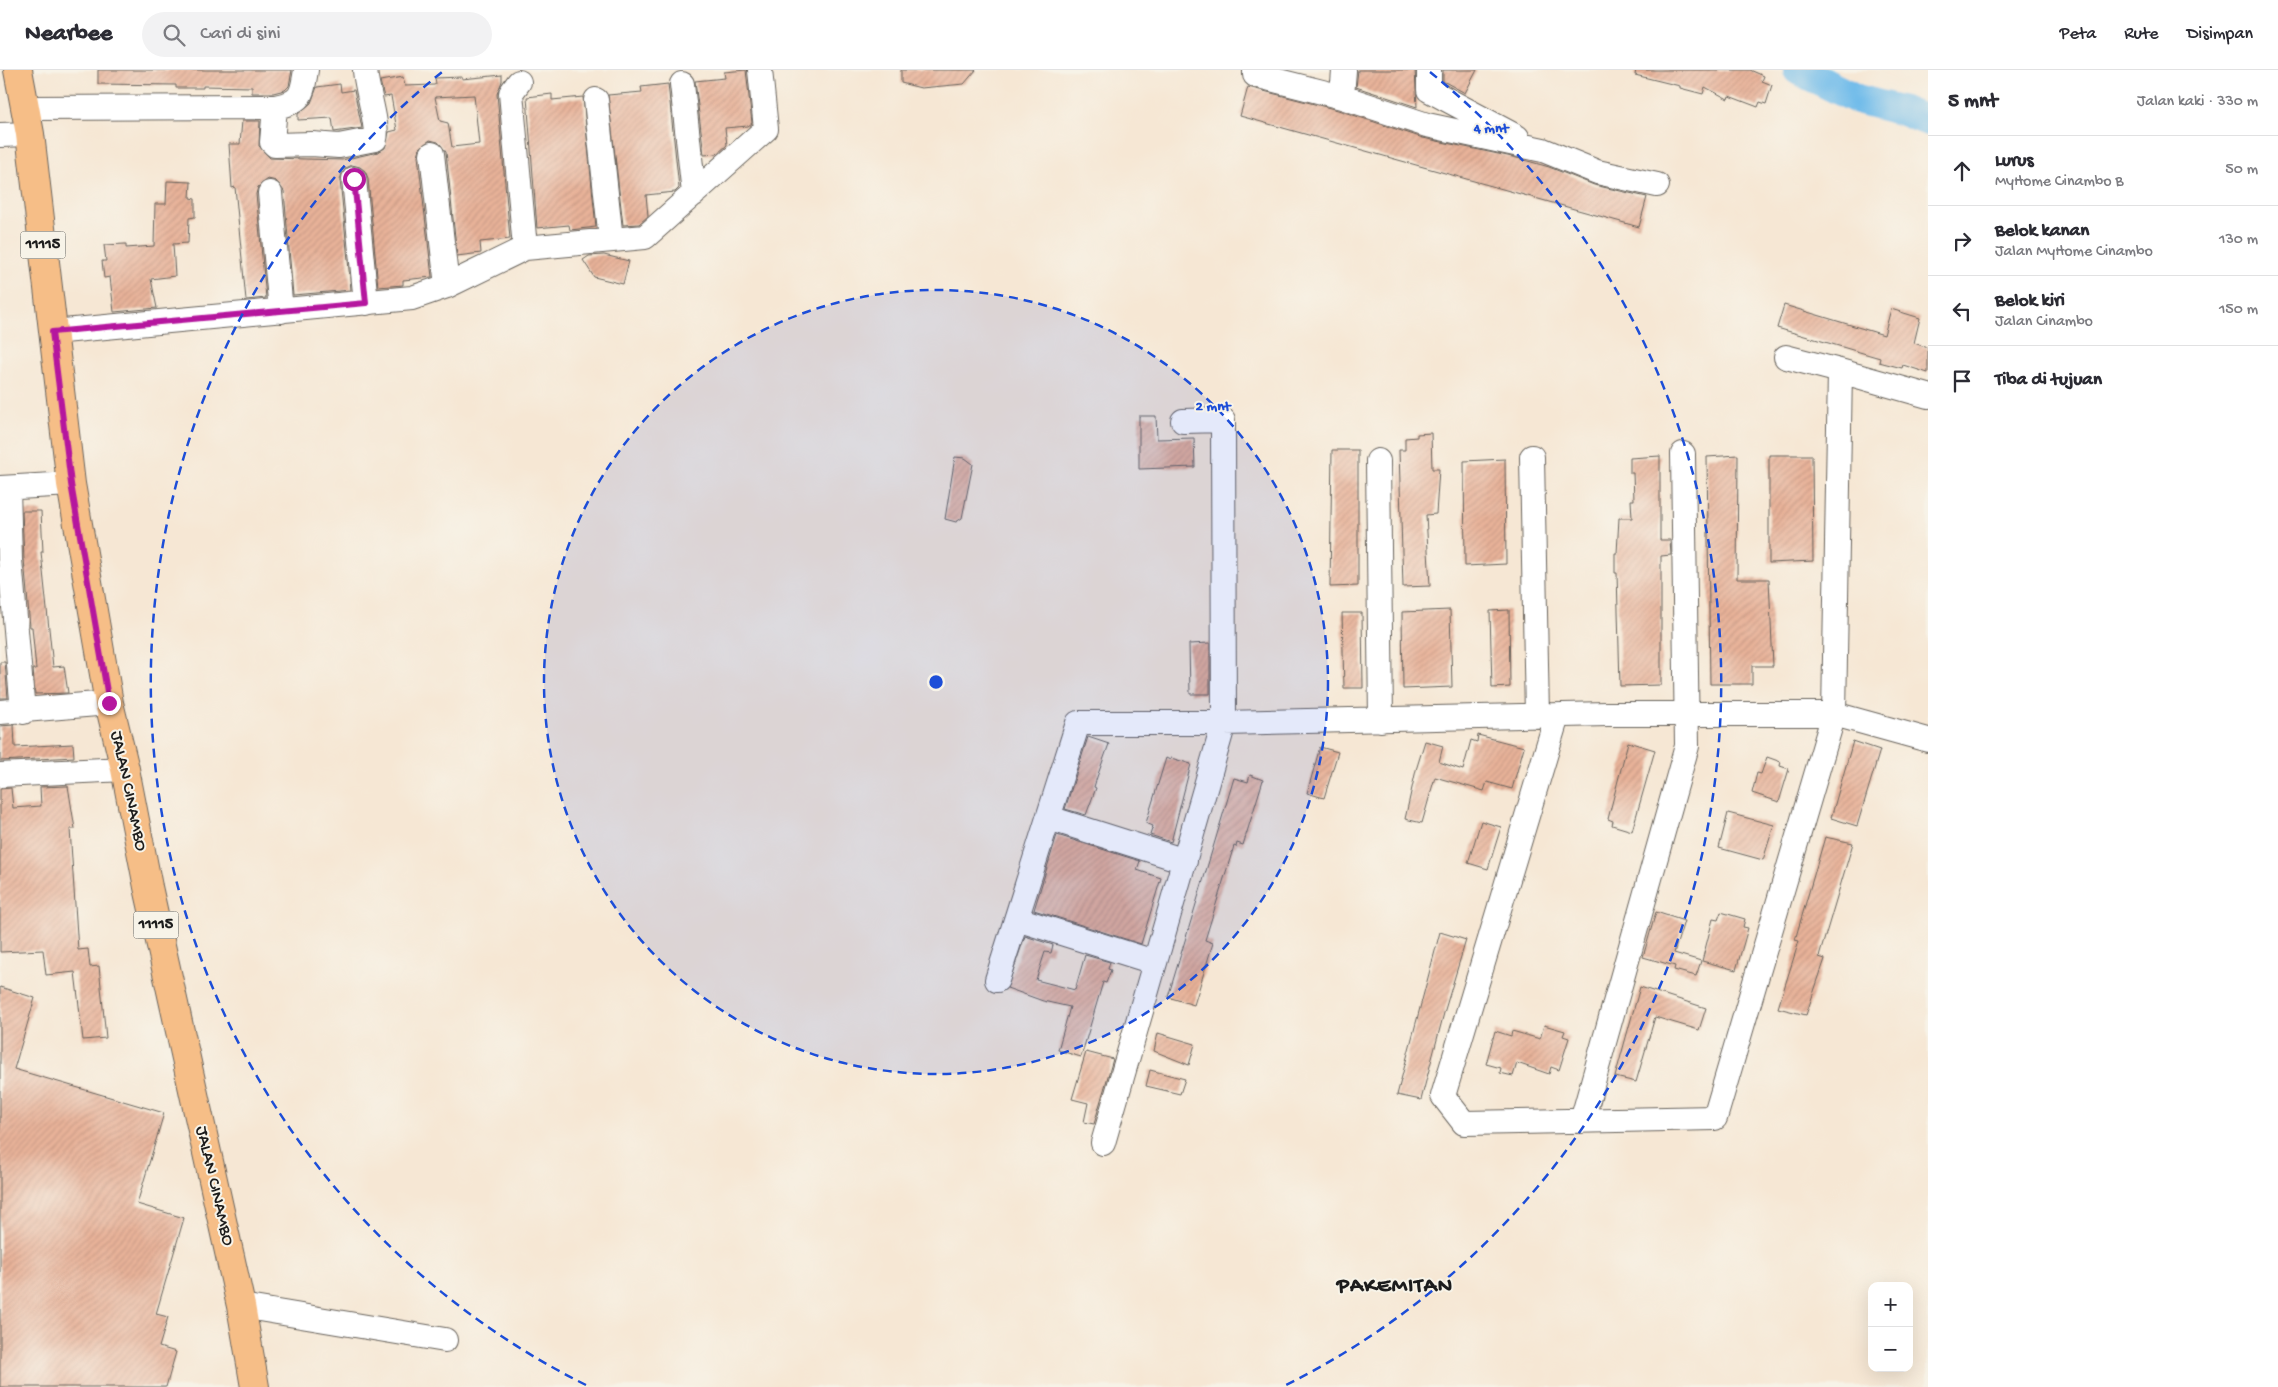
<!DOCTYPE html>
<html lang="id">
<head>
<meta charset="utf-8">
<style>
	:root { --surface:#fff; --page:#f2f2f3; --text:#2b2b33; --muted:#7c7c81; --line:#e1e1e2 }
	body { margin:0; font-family:"Gochi Hand",sans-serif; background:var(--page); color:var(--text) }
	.controls { position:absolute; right:15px; bottom:15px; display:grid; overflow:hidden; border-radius:10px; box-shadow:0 5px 20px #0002 }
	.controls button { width:45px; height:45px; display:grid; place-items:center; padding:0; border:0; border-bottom:1px solid var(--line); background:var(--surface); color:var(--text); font:25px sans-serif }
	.stop { position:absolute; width:15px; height:15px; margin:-11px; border:4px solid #b5179e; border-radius:50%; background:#fff }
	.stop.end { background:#b5179e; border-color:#fff; box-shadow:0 1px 5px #0008 }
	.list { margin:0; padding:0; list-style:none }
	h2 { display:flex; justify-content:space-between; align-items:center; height:65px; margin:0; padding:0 20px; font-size:21px }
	h2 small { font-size:16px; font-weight:400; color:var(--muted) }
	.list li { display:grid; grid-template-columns:32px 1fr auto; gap:15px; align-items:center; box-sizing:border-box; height:70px; padding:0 20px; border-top:1px solid var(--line) }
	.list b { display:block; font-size:19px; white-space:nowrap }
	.list p { margin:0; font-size:16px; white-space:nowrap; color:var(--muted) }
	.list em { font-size:16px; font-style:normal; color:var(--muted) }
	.icon { flex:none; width:28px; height:28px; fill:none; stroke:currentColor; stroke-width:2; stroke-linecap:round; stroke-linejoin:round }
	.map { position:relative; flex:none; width:1928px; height:1317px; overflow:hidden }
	header { display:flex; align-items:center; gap:30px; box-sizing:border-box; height:70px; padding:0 25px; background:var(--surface); border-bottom:1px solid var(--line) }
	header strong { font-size:24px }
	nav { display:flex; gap:28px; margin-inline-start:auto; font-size:18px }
	.search { width:350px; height:45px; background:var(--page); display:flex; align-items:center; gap:12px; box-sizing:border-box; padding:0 18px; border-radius:28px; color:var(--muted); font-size:19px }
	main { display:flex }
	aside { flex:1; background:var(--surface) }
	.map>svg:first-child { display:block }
</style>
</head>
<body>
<header>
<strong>Nearbee</strong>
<div class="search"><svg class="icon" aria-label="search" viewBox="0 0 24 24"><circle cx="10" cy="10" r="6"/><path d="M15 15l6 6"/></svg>Cari di sini</div>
<nav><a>Peta</a><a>Rute</a><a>Disimpan</a></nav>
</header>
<main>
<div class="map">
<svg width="1928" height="1317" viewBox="0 0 1928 1317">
	<defs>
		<pattern id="building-hatch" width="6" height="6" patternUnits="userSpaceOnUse" patternTransform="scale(1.25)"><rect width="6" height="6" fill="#e8b299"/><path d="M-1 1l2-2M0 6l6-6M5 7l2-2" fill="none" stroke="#c69883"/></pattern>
	</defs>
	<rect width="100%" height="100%" fill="#f7f3e8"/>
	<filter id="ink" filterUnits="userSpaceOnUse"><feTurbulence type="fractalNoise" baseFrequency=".02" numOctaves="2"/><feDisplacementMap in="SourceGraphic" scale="10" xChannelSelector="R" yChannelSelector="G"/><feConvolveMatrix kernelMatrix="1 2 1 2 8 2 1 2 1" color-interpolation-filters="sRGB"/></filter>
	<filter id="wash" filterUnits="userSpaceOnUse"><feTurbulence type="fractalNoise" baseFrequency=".0096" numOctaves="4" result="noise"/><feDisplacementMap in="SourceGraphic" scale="20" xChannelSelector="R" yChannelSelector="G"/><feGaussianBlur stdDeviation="1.12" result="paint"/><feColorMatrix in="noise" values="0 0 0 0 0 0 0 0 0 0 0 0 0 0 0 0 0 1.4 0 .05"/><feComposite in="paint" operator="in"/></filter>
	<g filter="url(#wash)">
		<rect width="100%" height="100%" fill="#f6e7d4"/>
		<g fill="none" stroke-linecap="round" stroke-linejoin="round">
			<path stroke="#71bcea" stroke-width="30" d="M1798 0 1857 29 1903 41 1928 51"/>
		</g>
		<g id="blocks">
			<path fill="url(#building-hatch)" fill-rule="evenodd" d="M98 0H292L289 16 285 20 273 23H252V17L203 16V18H176V15L98 14Z
				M746 0 752 53 748 56 725 58 727 75 717 84 704 85 695 11 725 8 724 2Z
				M901 0H976L964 14 921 18 901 13Z
				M1358 0H1415L1417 37 1356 17Z
				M1443 0H1477L1465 23 1443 11Z
				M1636 0H1750L1764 6 1762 11 1772 15 1766 34 1760 32 1758 37 1729 26 1728 29 1705 17 1703 24 1680 18V16L1635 5Z
				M502 5V11L497 24 510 169 480 172 481 183 457 186 446 82 438 72 430 70 420 78 418 86 432 207 403 210V215L378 217 368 108 365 101 360 97 352 95 346 98 342 103 340 110 351 220 293 225 284 121 276 111 268 109 258 117 256 124 266 228 246 230 235 117 232 118 229 74H240L242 51H260L259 76 270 88 342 90 378 82 385 78 389 62 397 60 391 26 384 27 380 11 403 7 405 16 434 15 436 14 435 8 462 7V9ZM474 25 479 74 452 77 448 53 440 51 435 27Z
				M340 14 341 22 354 20 362 58 334 62 332 48 298 50V44L311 33 317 17Z
				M668 14 679 118 675 122 646 125 648 146 639 154 623 155 608 25 642 22 641 17Z
				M1248 17 1338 40 1423 68 1517 88 1549 97 1594 115 1647 127 1639 157 1240 46Z
				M552 24V30L583 27 596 157 570 160 569 155 537 158 527 27Z
				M167 111 191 112 190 128 195 129V147L189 148 188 173 173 174 175 206 151 209 157 238 114 242 110 207 104 208 102 191H106L104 175 126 174V178L154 176 155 134H166Z
				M604 185 629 191 623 214 594 207 583 190 589 186Z
				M1784 235 1884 265 1891 239 1920 248 1914 273 1928 278V303L1903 295 1902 298 1879 292 1880 288 1777 258Z
				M1139 346H1156L1157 369 1194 368 1195 397 1139 399Z
				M1431 363 1432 399H1439L1436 444 1426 445 1430 516 1403 517 1399 380H1405V368L1417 367V364Z
				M1332 380H1358V516L1330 517Z
				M1738 385 1737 509H1769L1773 596H1752V614H1710L1707 387Z
				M1769 385H1812L1813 491 1769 493Z
				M1660 386V470H1670L1671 485 1661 486V615L1620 616 1617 503H1615V483H1617L1619 448H1632L1631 430H1634L1633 403H1630V388Z
				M955 387 965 388 973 394 962 448 956 452 945 449Z
				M1505 389 1506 494 1465 496 1464 391Z
				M22 441H41L43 482H41L53 597 64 596 68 623 35 624 33 599H36L32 557H30L24 489Z
				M1450 540 1452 617 1403 619 1402 542Z
				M1509 540 1510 617 1492 618 1490 541Z
				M1342 543H1362L1363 618H1344Z
				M1210 573V624H1190L1189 574Z
				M0 592H5L8 628H0Z
				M14 655 15 677 73 674 74 687 0 691V656Z
				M1478 665 1524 677 1512 719 1487 712 1484 721 1435 707 1422 753 1405 749 1416 700 1425 671 1443 676 1439 692 1463 700 1471 670 1477 672Z
				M1088 667 1109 674 1097 707 1094 717 1096 718 1086 745 1065 739Z
				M1853 671 1880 680 1857 756 1831 748Z
				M1628 672 1655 680 1632 761 1612 755 1613 751 1608 749Z
				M1320 677 1338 682 1324 728 1307 723Z
				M1767 687 1781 692 1780 696 1789 699 1779 732 1752 723 1757 703 1761 704Z
				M1166 688 1170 690 1171 688 1191 694 1171 772 1150 765 1153 756 1146 753Z
				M1250 705 1263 710 1243 775 1237 773 1236 777 1234 776 1205 870 1213 873 1194 935 1168 927 1234 708 1248 712Z
				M68 716 75 759H70L78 880 88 879 90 897 99 896 106 968 83 970 75 902 46 905 43 880 0 882V719L11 718 13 738 41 736 40 717Z
				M1728 743 1774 755 1763 790 1719 778Z
				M1481 751 1501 757 1488 799 1468 793Z
				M1057 765 1140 791 1137 800 1161 808 1141 874 1034 840Z
				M1825 767 1853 773 1819 887 1825 889 1806 945 1778 938 1799 871 1795 870Z
				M1656 842 1684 851 1674 883 1701 891 1696 906 1674 900 1675 896 1643 887Z
				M1721 842 1745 849 1743 857 1748 858 1736 900 1702 891 1713 849 1718 850Z
				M1440 862 1466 870 1444 943 1421 1030 1397 1025Z
				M1025 866 1053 875 1051 883 1045 882 1036 910 1075 920 1085 885 1110 892 1108 899 1111 900 1106 913 1103 912 1081 987 1058 980 1070 937 1043 931 1007 918Z
				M0 917 35 928 14 999 164 1043 137 1134 184 1148 156 1244 168 1247 159 1277 176 1282 166 1317H0Z
				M1640 917 1706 938 1699 960 1655 947 1636 1012 1615 1007Z
				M1544 955 1565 961 1563 966 1569 968 1559 1000 1551 997 1549 1004 1517 993 1513 1006 1500 1003 1501 998 1486 994 1495 961 1511 966 1512 961 1540 969Z
				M1158 963 1195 974 1189 995 1154 981Z
				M1086 982 1113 989 1094 1054 1084 1052 1088 1033 1072 1029Z
				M1150 1000 1185 1009 1180 1024 1146 1016Z"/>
		</g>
	</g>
	<g filter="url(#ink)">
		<use href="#blocks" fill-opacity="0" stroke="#68635c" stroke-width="1"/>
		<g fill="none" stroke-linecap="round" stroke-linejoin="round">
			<defs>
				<path id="minor" d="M1255 0V5L1342 27 1427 55 1543 80 1597 102 1657 115
					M1429 0V20L1517 67
					M519 12 511 23 525 178
					M682 14 694 124
					M1342 27 1344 0
					M596 30 611 170
					M275 37 272 72 275 75 312 74 339 76 375 69C379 56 366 18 365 0
					M25 38 275 37C302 32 302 25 306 0
					M0 65 30 64
					M432 84 447 216
					M354 109 366 233
					M270 123 281 241
					M53 262 412 228 447 216 525 178 645 167 766 59 760 0
					M1786 287 1840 301
					M1532 387 1537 646
					M1378 391 1381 650
					M0 418 71 414
					M8 418 10 490 23 642
					M0 642 109 633
					M1557 646 1443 1026 1464 1053 1715 1048 1834 644 1840 301 1928 326
					M0 705 125 699
					M1049 748 1185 791
					M1017 849 1154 892
					M997 910 1078 653H1224L1608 644H1834L1928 670
					M1582 1051 1687 676 1683 384
					M1103 1073 1224 653 1223 350 1183 351
					M241 1236 445 1270"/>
				<path id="major" d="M18 0 30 64 71 414 109 633 125 699 148 817 241 1236 255 1317"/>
			</defs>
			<use href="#minor" stroke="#68635c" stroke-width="26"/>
			<use href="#major" stroke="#68635c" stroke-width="30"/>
			<use href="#minor" stroke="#fff" stroke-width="24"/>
			<use href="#major" stroke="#f6be87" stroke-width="28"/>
		</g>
	</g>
	<g fill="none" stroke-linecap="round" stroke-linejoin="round" filter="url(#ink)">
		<path stroke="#b5179e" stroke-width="6" d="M109 633 71 414 52 262 366 233 354 109"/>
	</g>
	<circle cx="936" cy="612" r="392" fill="#1d4ed8" fill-opacity=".12"/>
	<g fill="none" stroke="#1d4ed8" stroke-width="2.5" stroke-dasharray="9 6">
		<circle cx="936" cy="612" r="392"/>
		<path d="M586 1315A785 785 0 0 1 442 2M1430 2A785 785 0 0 1 1286 1315"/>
	</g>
	<g text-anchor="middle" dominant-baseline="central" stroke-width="4" stroke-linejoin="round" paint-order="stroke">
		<g fill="#f7f3e8" stroke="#5e5c59" stroke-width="1">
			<rect x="20.5" y="161.5" width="45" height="27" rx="4"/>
			<rect x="133.5" y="841.5" width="45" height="27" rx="4"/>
		</g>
		<g font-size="16" font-weight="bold" fill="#1c1c1c">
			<text x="43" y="175">11115</text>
			<text x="156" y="855">11115</text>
		</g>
		<g font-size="18" fill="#1c1c1c" stroke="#f7f3e8">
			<text transform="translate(128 721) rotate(78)">JALAN CINAMBO</text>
			<text transform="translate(214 1116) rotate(77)">JALAN CINAMBO</text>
		</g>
		<g font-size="22" font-weight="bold" letter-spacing="1" fill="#1c1c1c" stroke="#f7f3e8">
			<text x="1395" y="1217">PAKEMITAN</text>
		</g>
	</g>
	<circle cx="936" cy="612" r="8" fill="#1d4ed8" stroke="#f7f3e8" stroke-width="2.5"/>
	<g font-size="15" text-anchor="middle" font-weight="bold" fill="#1d4ed8" stroke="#f7f3e8" stroke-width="4" stroke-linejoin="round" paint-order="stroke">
		<text x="1491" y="62">4 mnt</text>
		<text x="1213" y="340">2 mnt</text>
	</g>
</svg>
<div class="controls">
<button>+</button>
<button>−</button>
</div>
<div class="stop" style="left:354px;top:109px"></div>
<div class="stop end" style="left:109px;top:633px"></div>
</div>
<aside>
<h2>5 mnt<small>Jalan kaki · 330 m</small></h2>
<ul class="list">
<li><svg class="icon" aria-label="ahead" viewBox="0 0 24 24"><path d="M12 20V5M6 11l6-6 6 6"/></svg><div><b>Lurus</b><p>MyHome Cinambo B</p></div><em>50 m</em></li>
<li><svg class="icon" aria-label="right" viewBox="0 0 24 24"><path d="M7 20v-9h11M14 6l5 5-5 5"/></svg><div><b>Belok kanan</b><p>Jalan MyHome Cinambo</p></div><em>130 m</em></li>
<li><svg class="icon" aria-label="left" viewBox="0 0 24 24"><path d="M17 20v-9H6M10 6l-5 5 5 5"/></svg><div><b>Belok kiri</b><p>Jalan Cinambo</p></div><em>150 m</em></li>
<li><svg class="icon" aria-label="arrive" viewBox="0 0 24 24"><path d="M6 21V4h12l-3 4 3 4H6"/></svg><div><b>Tiba di tujuan</b></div></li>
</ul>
</aside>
</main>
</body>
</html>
